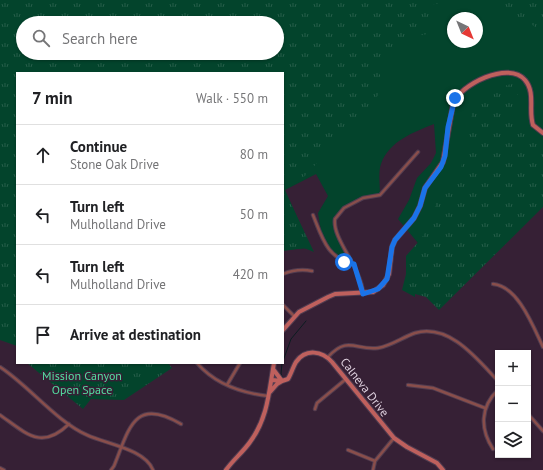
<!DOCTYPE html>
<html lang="en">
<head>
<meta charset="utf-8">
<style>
	:root { --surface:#fff; --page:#f6f6f6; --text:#202124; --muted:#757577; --line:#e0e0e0 }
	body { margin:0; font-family:"PT Sans",sans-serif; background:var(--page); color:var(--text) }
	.controls { position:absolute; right:12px; bottom:12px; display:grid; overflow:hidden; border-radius:0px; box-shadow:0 1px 3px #0004 }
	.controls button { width:36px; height:36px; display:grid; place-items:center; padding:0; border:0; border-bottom:1px solid var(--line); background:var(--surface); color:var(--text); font:20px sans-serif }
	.compass { position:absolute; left:447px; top:12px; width:36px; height:36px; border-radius:50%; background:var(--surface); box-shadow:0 1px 3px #0004; rotate:137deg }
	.stop { position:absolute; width:12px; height:12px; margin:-9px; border:3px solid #1a73e8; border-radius:50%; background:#fff }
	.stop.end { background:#1a73e8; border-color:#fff; box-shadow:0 1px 4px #0008 }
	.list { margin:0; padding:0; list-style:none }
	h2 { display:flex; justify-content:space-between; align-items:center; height:52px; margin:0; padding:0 16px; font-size:17px }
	h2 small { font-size:13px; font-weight:400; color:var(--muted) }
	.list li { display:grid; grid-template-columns:26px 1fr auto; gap:12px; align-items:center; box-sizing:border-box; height:60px; padding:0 16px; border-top:1px solid var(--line) }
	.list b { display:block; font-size:15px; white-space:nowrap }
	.list p { margin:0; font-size:13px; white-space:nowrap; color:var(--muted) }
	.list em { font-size:13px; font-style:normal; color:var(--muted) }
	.icon { flex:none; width:22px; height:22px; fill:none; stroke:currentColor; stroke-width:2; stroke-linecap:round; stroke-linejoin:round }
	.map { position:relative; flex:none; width:543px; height:470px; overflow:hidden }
	.search { position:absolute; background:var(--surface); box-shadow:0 1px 3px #0004; left:16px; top:16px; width:268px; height:44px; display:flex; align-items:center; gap:10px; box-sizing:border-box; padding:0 14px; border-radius:22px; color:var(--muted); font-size:15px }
	.panel { position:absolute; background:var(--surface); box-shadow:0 1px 3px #0004; left:16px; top:72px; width:268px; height:292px; border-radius:0px }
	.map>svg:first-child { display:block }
</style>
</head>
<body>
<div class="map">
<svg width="543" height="470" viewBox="0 0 543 470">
	<defs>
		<pattern id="park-tufts" width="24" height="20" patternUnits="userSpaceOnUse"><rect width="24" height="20" fill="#03442c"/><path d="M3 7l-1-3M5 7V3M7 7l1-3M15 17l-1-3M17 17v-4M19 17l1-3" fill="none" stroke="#275e4a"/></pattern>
	</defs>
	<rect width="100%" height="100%" fill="#362035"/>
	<path fill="#03442c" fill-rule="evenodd" d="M0 0H543V205L457 290 398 219 409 200 417 178 431 163 436 153 434 124C414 132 389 141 381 164 378 172 380 186 380 195 363 198 344 203 335 219L336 232 354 265C325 258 322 238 318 213L328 196 316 174 285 190 311 248 283 250V73H17V346L0 330ZM453 18H477V42H453ZM23 23H277V53H23Z"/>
	<path fill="url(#park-tufts)" fill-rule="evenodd" d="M0 0H442L441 3 429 5 433 28H439L438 32 402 39 393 46 379 70 383 90 305 176 283 187V73H17V346L0 340ZM23 23H277V53H23Z
		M502 0H543V34C538 29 532 24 525 21 514 16 501 16 502 0Z
		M512 84 516 86 519 91C518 96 515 100 514 106 510 124 525 140 543 141V207L439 310 426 297 415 294V297L402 290 406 274V256L420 240 429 227 438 196 451 186 460 173 473 109 507 85Z
		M283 187 314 252 304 248 283 251Z
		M27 363H168L172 368 124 400 91 399 83 409Z"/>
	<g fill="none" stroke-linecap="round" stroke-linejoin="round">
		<path stroke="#0c1c21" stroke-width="1" d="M283 361 291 339 306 321
			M282 363 281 374 283 378"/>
		<defs>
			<path id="minor" d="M313 215C322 237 327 259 354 264
				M283 274C293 270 302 269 312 271
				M493 284C518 286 533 326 543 347
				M363 293C361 267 332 239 335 219L344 208 363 198 380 195 418 152
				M283 305 294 316
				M328 357C348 335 356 351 378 348 391 346 403 337 415 333 450 323 478 360 498 381
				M197 363C215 384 242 393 268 396
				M0 367C28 385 57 422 87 435 106 444 145 449 153 470
				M227 385 240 363
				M408 385 433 388 485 408
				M315 409 317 403 346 379
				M528 414 543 431
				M0 415C26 433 41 451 69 424
				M493 449C480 429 480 407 498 390
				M348 450 375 461
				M0 468 4 470
				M111 470 114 466C129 429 134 396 181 424
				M373 470 375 461 394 438"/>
			<path id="secondary" d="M283 330 299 312 328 297 335 294 373 292 383 285 389 274 392 247 395 240 414 218 420 206 425 188 443 162 453 104C459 85 509 60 525 80 536 93 528 110 533 125L543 133
				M272 380 282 381 288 379C291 374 293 367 296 362 306 348 322 351 332 362L394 438 407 447 437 463 443 470
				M270 392 277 384 282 381 273 369
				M226 470C233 460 243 452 250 442 268 418 269 391 274 363"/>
		</defs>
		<use href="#minor" stroke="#513c50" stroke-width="4.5"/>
		<use href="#secondary" stroke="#513c50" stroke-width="6"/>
		<use href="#minor" stroke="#894e4b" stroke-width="2.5"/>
		<use href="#secondary" stroke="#bf605d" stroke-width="4"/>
	</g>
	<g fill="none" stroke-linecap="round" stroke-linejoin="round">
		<path stroke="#1a73e8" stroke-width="5" d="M344 262 354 264 363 294 378 289 387 279 392 247 395 240 414 218 420 206 425 188 441 167 445 156 448 127 455 98"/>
	</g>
	<g text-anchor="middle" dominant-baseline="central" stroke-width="3" stroke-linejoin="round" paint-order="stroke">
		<g font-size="12" fill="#53dda0" stroke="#362035">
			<text x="82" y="375">Mission Canyon<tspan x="82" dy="14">Open Space</tspan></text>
		</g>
		<g font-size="12" fill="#ddcfdd" stroke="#362035">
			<text transform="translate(365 387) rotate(52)">Calneva Drive</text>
		</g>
	</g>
</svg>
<div class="controls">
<button>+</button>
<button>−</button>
<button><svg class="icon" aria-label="layers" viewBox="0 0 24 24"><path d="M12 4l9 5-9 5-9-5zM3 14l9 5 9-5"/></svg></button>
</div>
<svg class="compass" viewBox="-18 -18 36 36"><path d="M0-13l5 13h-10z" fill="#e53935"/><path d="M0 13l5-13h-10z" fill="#757577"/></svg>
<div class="stop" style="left:344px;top:262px"></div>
<div class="stop end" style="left:455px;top:98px"></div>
<div class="search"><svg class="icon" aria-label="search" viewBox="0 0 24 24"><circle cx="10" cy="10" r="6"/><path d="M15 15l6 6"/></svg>Search here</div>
<section class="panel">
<h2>7 min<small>Walk · 550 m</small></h2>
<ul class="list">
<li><svg class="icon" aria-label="ahead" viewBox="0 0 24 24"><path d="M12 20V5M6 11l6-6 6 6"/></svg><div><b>Continue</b><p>Stone Oak Drive</p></div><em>80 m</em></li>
<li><svg class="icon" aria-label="left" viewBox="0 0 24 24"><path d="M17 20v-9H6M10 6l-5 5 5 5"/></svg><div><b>Turn left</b><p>Mulholland Drive</p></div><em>50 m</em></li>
<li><svg class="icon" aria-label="left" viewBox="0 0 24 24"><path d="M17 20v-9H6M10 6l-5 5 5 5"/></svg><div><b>Turn left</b><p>Mulholland Drive</p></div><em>420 m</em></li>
<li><svg class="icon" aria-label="arrive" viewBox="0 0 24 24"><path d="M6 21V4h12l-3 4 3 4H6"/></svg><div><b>Arrive at destination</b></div></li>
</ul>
</section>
</div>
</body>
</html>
